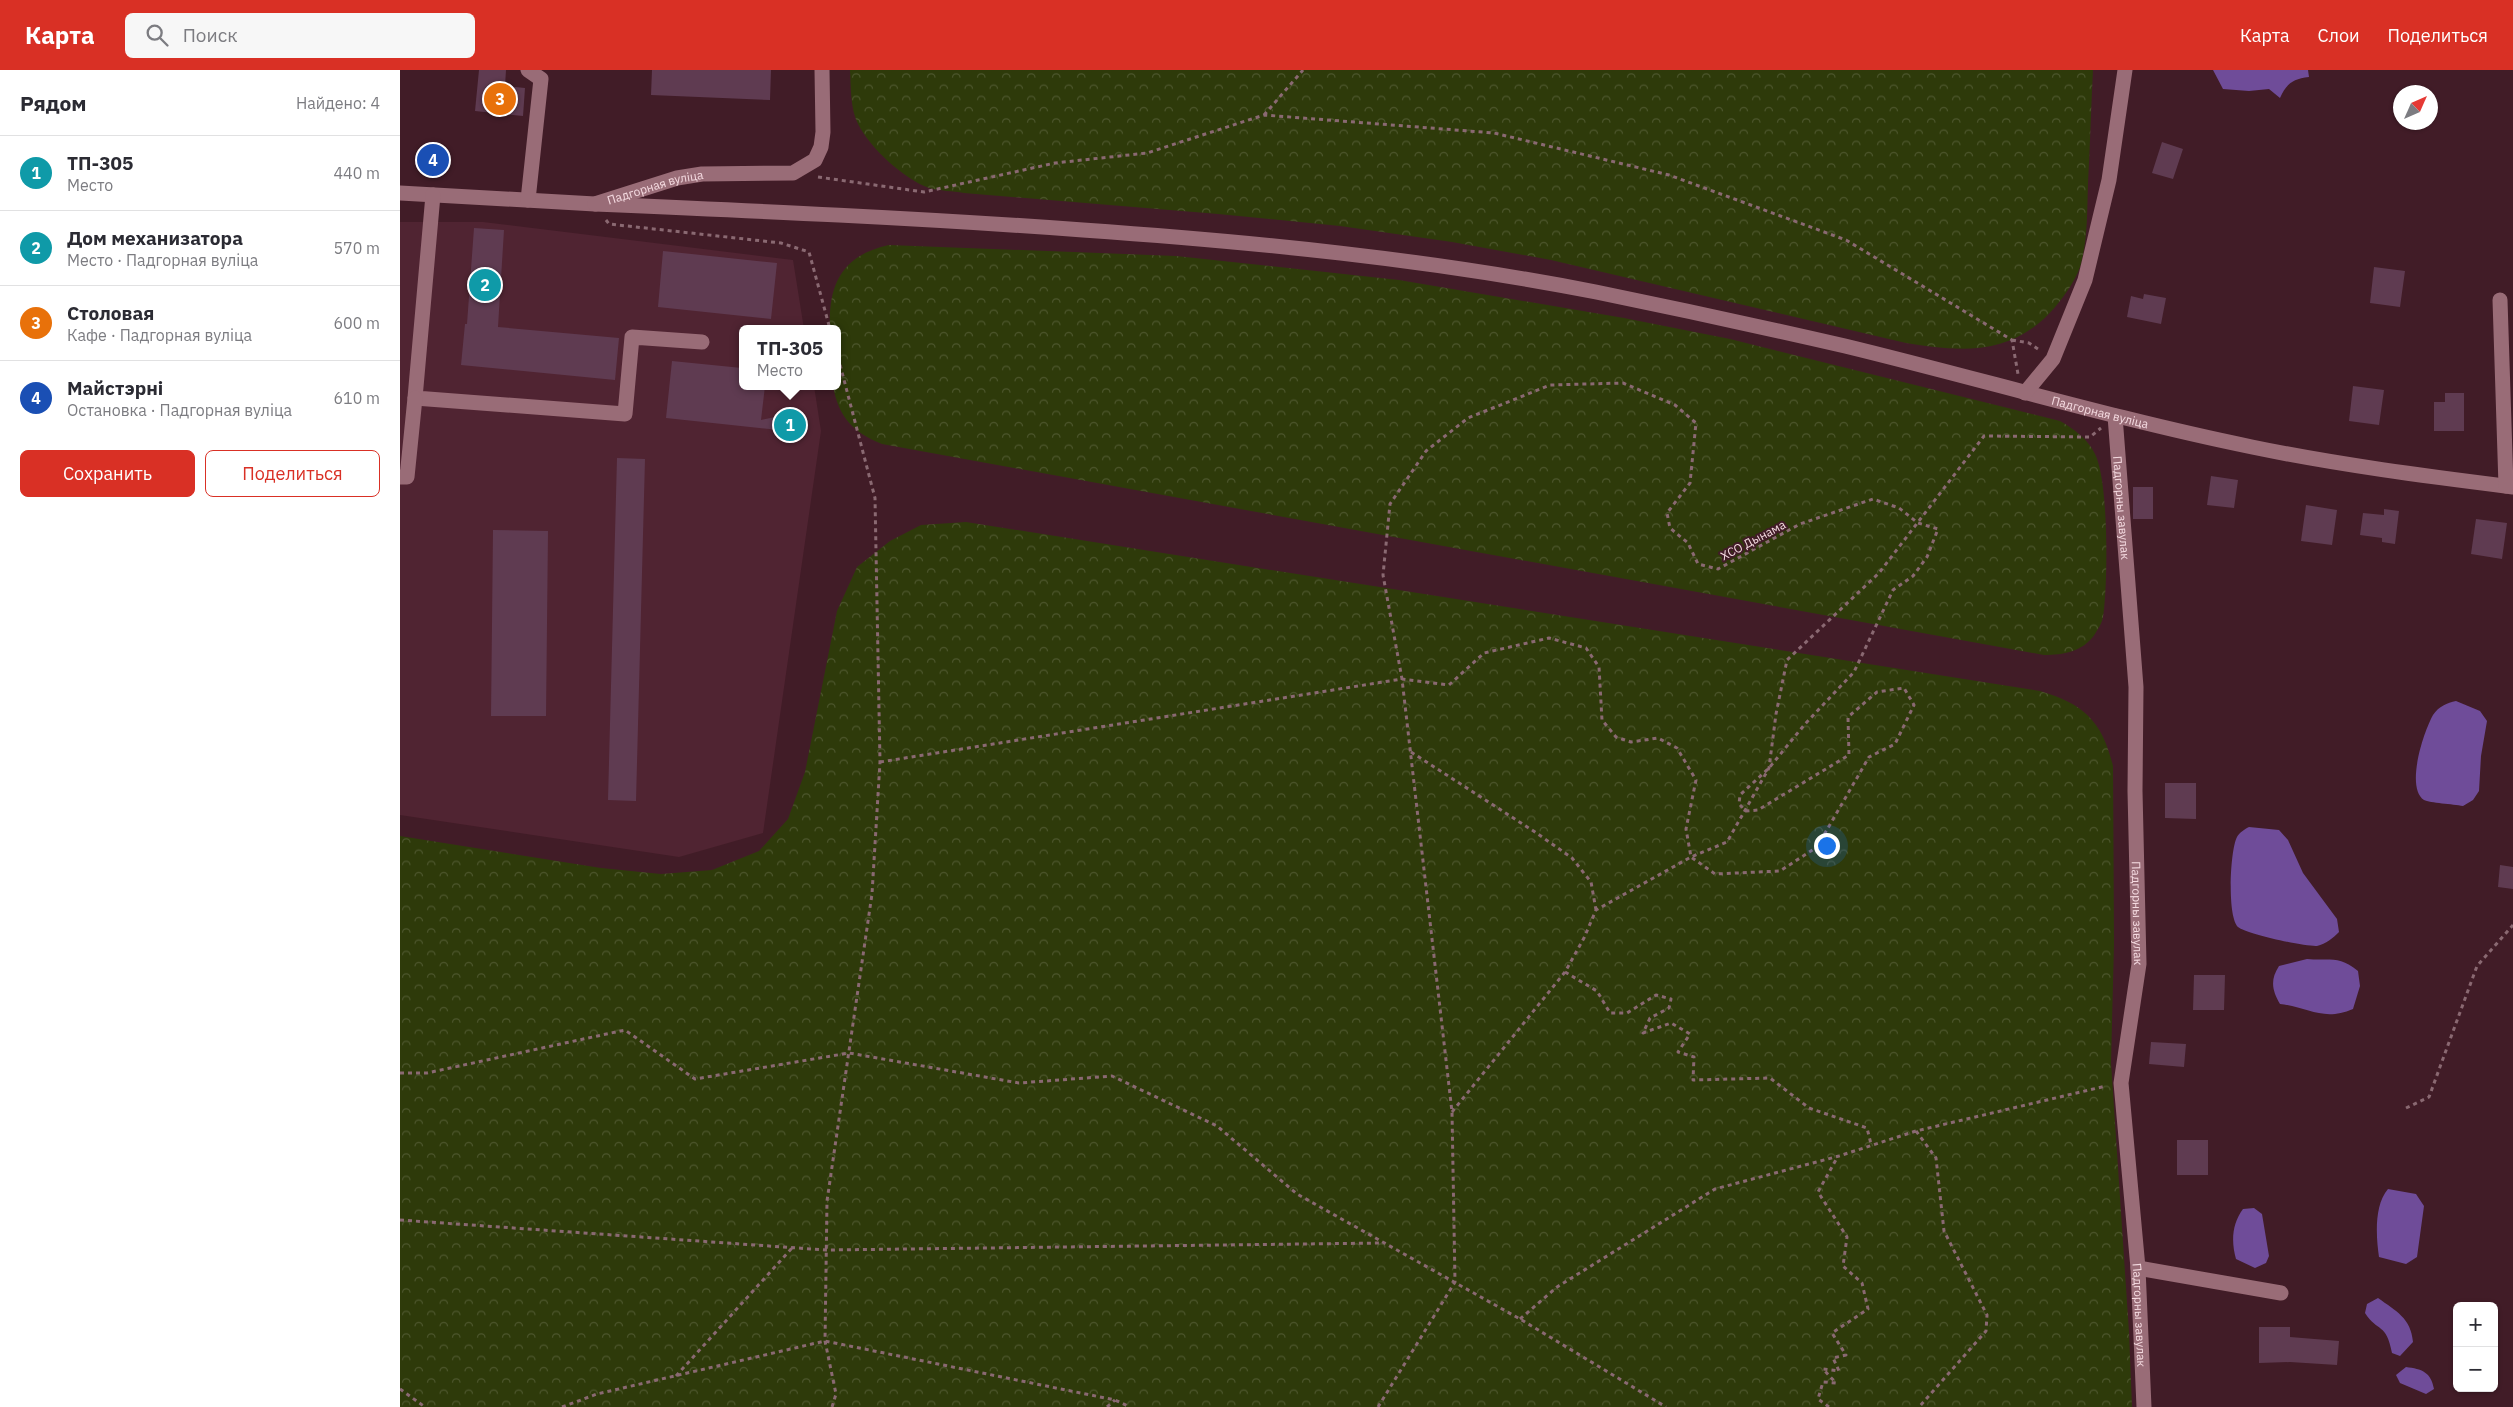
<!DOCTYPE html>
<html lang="ru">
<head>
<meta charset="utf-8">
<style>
	:root { --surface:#fff; --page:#f7f7f7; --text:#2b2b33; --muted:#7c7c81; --line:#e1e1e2; --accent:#d93025 }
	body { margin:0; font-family:"IBM Plex Sans",sans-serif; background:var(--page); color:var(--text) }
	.controls { position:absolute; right:15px; bottom:15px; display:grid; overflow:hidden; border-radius:8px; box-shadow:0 1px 4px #0004 }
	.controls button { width:45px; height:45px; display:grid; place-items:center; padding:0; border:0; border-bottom:1px solid var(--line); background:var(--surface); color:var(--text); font:25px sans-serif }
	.compass { position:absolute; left:1993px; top:15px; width:45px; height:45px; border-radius:50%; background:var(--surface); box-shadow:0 1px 4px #0004; rotate:45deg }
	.you { position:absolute; left:1426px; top:775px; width:18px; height:18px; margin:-12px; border:4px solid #fff; border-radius:50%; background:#1a73e8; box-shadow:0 0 0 8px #1a73e833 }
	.badge { display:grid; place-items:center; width:32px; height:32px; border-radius:50%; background:var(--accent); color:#fff; font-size:16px; font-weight:700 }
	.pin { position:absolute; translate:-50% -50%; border:2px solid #fff; box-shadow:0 1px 5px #0006 }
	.popup { position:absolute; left:339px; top:255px; width:102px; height:65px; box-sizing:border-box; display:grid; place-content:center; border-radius:8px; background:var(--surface); filter:drop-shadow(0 1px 4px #0005); font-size:16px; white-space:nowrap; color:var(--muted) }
	.popup b { font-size:19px; color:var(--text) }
	.popup::after { content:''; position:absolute; left:50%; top:100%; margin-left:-10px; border:10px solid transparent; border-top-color:var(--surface) }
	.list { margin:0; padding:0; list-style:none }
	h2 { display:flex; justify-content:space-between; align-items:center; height:65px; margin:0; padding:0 20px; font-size:21px }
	h2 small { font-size:16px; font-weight:400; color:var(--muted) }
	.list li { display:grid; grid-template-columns:32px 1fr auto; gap:15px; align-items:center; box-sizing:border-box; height:75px; padding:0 20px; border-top:1px solid var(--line) }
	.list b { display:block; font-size:19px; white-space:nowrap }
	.list p { margin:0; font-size:16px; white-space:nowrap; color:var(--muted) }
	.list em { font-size:16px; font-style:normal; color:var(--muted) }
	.actions { display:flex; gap:10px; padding:15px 20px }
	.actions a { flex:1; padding:11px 0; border:1px solid var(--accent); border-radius:8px; text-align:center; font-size:18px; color:var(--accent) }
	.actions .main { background:var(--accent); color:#fff }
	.icon { flex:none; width:28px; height:28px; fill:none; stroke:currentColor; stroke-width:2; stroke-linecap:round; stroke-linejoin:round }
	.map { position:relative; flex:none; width:2113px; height:1337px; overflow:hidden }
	header { display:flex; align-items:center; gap:30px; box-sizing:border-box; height:70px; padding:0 25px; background:var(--accent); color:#fff }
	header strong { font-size:24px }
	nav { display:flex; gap:28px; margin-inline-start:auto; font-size:18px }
	.search { width:350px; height:45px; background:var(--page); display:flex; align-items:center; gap:12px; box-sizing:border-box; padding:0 18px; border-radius:8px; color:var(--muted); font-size:19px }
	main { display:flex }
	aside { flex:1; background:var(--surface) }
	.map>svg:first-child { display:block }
</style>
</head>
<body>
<header>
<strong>Карта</strong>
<div class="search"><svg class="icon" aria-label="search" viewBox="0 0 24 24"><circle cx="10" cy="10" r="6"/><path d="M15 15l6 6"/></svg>Поиск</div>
<nav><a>Карта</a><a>Слои</a><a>Поделиться</a></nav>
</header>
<main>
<aside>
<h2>Рядом<small>Найдено: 4</small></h2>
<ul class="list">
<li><span class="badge" style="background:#0f9aa8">1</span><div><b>ТП-305</b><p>Место</p></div><em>440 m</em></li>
<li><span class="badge" style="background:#0f9aa8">2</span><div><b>Дом механизатора</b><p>Место · Падгорная вуліца</p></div><em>570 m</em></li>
<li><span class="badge" style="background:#e8710a">3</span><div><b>Столовая</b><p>Кафе · Падгорная вуліца</p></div><em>600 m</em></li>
<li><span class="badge" style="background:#1a4fb4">4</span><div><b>Майстэрні</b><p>Остановка · Падгорная вуліца</p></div><em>610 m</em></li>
</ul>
<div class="actions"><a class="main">Сохранить</a><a>Поделиться</a></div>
</aside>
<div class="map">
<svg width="2113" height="1337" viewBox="0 0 2113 1337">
	<defs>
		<pattern id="forest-crowns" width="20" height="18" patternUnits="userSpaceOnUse" patternTransform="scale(1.25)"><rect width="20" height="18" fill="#2e3a0a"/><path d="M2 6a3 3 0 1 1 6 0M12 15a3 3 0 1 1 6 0" fill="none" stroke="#4d562d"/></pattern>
	</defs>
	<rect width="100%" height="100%" fill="#411c27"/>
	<path fill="#502432" d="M0 152H83L393 190 404 259H342V316H414L421 361 363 763 279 787 0 745Z"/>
	<path fill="url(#forest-crowns)" d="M450 0H1693C1691 38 1690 76 1688 114 1687 142 1688 170 1680 197 1675 211 1665 225 1656 236 1615 285 1564 283 1506 273L1151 190 1052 172 940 156 818 144 564 123C553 121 540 121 529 118 504 109 470 78 458 54 450 38 451 17 450 0Z
		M489 175 776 186 999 210 1224 248 1330 269 1660 351C1674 359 1688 369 1695 384 1709 411 1708 516 1703 547 1702 553 1698 559 1695 564 1683 582 1663 585 1644 585L482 374C453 362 439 348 433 316H438V259H430C428 213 443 185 489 175Z
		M566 452 1640 621C1684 634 1702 651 1713 696L1714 874 1711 993 1729 1262 1732 1337H0V766L201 798 261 804 312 800 359 781 388 749 405 702 437 541 457 497 490 471 521 455Z"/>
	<path fill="#6f4c99" d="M1813 0H1908L1909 7C1893 9 1887 13 1880 28L1869 19 1849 21 1823 19Z
		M2056 631 2080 641 2087 651 2081 686 2079 721 2073 730 2063 736C2053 734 2030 733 2024 730 2005 717 2024 661 2033 645 2039 636 2047 633 2056 631Z
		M1849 757 1879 760 1888 770 1903 803 1937 849 1939 862C1933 868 1926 874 1917 876 1906 877 1846 864 1838 857 1827 847 1830 780 1837 767 1839 763 1845 759 1849 757Z
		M1907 889C1929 891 1939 885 1958 901L1960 916 1953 939C1923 952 1908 937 1880 934 1872 920 1870 910 1879 896Z
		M1988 1119 2016 1124 2024 1136 2017 1187 2006 1194 1979 1187C1976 1167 1974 1135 1988 1119Z
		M1854 1138 1862 1144 1869 1186 1866 1193 1855 1198 1836 1189C1831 1171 1832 1154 1843 1139Z
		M1978 1228C1996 1241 2011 1248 2013 1272L2000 1286 1992 1283C1986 1252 1978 1263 1965 1243L1967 1234Z
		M2006 1297C2022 1299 2031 1302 2034 1319L2026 1324 2000 1313 1996 1305Z"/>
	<path fill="#5f3b51" d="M79 0H106L105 16 125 18 123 46 75 41Z
		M252 0H371L370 30 251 25Z
		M1762 72 1783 79 1773 109 1752 103Z
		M74 158 104 160 98 257 219 268 215 310 61 295 65 254H67Z
		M263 181 377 193 371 249 258 237Z
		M1974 197 2005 201 2000 237 1970 233Z
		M1744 224 1766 228 1761 254 1727 247 1731 226 1743 229Z
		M272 291 342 298V316H365L361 350 399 342 404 364 381 369 379 360 266 348Z
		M1953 316 1984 320 1979 355 1949 351Z
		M2045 323H2064V361H2034V332H2045Z
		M217 388 245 389 236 731 208 730Z
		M1811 406 1838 410 1834 438 1807 435Z
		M1733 417H1753V449H1733Z
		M1906 435 1937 440 1932 475 1901 471Z
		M1984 439 1999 441 1995 474 1982 472V468L1960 465 1963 443 1984 445Z
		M2076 449 2107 453 2102 489 2071 484Z
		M93 460 148 461 146 646H91Z
		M1765 713H1796V749L1765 748Z
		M2100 795 2113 797V819L2098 817Z
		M1794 905H1825L1824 940H1793Z
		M1751 972 1786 974 1784 997 1749 994Z
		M1777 1070H1808V1105H1777Z
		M1859 1257H1890V1267L1939 1271 1937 1295 1890 1292 1859 1293Z"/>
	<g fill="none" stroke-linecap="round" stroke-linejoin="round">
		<path stroke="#8a6972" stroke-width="3" stroke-dasharray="4 4" stroke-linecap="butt" d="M864 45 903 0
			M418 107 524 122 655 93 747 83 864 45 1094 63 1269 105 1446 170 1612 270 1618 304
			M206 150 209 154 381 173 409 182 430 259
			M1612 270 1629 273 1641 281
			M1011 682 1135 762 1172 788 1191 812 1196 840
			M480 692 1002 609 1049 615 1084 583 1149 568 1186 578 1199 597 1202 650 1216 667 1231 672 1258 668 1277 678 1296 710 1286 759 1291 787 1315 804 1380 801 1417 777 1469 687 1495 674 1514 635 1504 618 1477 622 1448 647 1449 685 1358 740 1346 741 1339 734 1340 725 1369 698 1405 654 1454 602 1493 520 1513 506 1527 487 1538 459 1518 453 1499 438 1473 429 1400 454 1318 499 1298 494 1288 473 1270 458 1267 443 1290 413 1296 353 1275 335 1223 313 1150 315 1068 348 1026 381 990 434 983 505 1002 609
			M1165 902 1197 921 1210 943H1227L1256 925 1271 929 1269 938 1250 948 1243 963 1271 953 1290 964 1278 982 1294 987 1293 1010 1370 1008 1409 1038 1467 1058 1471 1074
			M0 1003H27L225 960 295 1009 449 983 619 1013 712 1006 817 1056 897 1124 1120 1249 1266 1337
			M2006 1038 2029 1027 2077 896 2113 855
			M1052 1042 1165 902 1184 868 1196 840 1291 787 1327 772 1369 698 1376 644 1387 590 1479 503 1584 366 1690 367 1701 358
			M1516 1061 1536 1088 1544 1161 1587 1245 1586 1261 1519 1337
			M0 1150 426 1180 983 1173
			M1120 1249 1157 1217 1315 1119 1439 1086 1516 1061 1706 1016
			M276 1306 392 1178
			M0 1319 25 1337
			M162 1337 197 1324 425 1271 715 1330 730 1337
			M432 1337 436 1324 425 1271 427 1131 472 824 480 692 475 428 438 287
			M707 1337 715 1330
			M978 1337 1055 1212 1052 1042 1002 609
			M1429 1337 1418 1329 1423 1312 1436 1313 1423 1299 1439 1301 1433 1288 1446 1285 1432 1263 1468 1239 1462 1213 1443 1196 1447 1167 1418 1122 1438 1086"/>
		<g stroke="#996c77" stroke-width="15">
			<path id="s1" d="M0 123 195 134 277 108 302 104 393 103 415 90 421 77 423 62 422 0"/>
			<path d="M33 125 15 328 225 344 232 267 302 272"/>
			<path d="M128 130 141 9 128 0"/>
			<path id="s2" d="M195 134C358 141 520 148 683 160 855 172 1027 189 1196 222 1279 239 1362 257 1445 276 1581 309 1715 349 1852 377 1939 395 2025 406 2113 417"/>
			<path d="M2100 230 2106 416"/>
			<path d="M1625 323 1653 289 1685 210 1709 110 1725 0"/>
			<path id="s3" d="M1715 346 1736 617 1735 721 1739 894 1721 1013 1738 1198 1744 1337"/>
			<path d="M0 407H7L15 328"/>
			<path d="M1738 1198 1881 1223"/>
		</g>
	</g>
	<g text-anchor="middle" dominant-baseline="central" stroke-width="4" stroke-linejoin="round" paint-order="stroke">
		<g font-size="12" fill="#f5dbe1" stroke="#411c27">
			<text stroke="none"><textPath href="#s1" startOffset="258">Падгорная вуліца</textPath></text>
			<text stroke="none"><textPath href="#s2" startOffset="1524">Падгорная вуліца</textPath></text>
			<text stroke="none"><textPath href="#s3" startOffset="92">Падгорны завулак</textPath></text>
			<text transform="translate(1353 470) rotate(-28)">XCO Дынама</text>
			<text stroke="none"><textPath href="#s3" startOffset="498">Падгорны завулак</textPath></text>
			<text stroke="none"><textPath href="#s3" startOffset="902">Падгорны завулак</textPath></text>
		</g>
	</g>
</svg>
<div class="controls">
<button>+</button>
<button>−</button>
</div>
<svg class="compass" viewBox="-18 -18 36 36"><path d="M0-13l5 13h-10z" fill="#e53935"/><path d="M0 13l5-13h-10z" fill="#7c7c81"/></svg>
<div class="you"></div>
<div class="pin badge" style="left:390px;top:355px;background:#0f9aa8">1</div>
<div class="popup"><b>ТП-305</b>Место</div>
<div class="pin badge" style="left:85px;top:215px;background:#0f9aa8">2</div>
<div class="pin badge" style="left:100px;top:29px;background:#e8710a">3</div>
<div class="pin badge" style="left:33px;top:90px;background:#1a4fb4">4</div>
</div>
</main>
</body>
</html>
